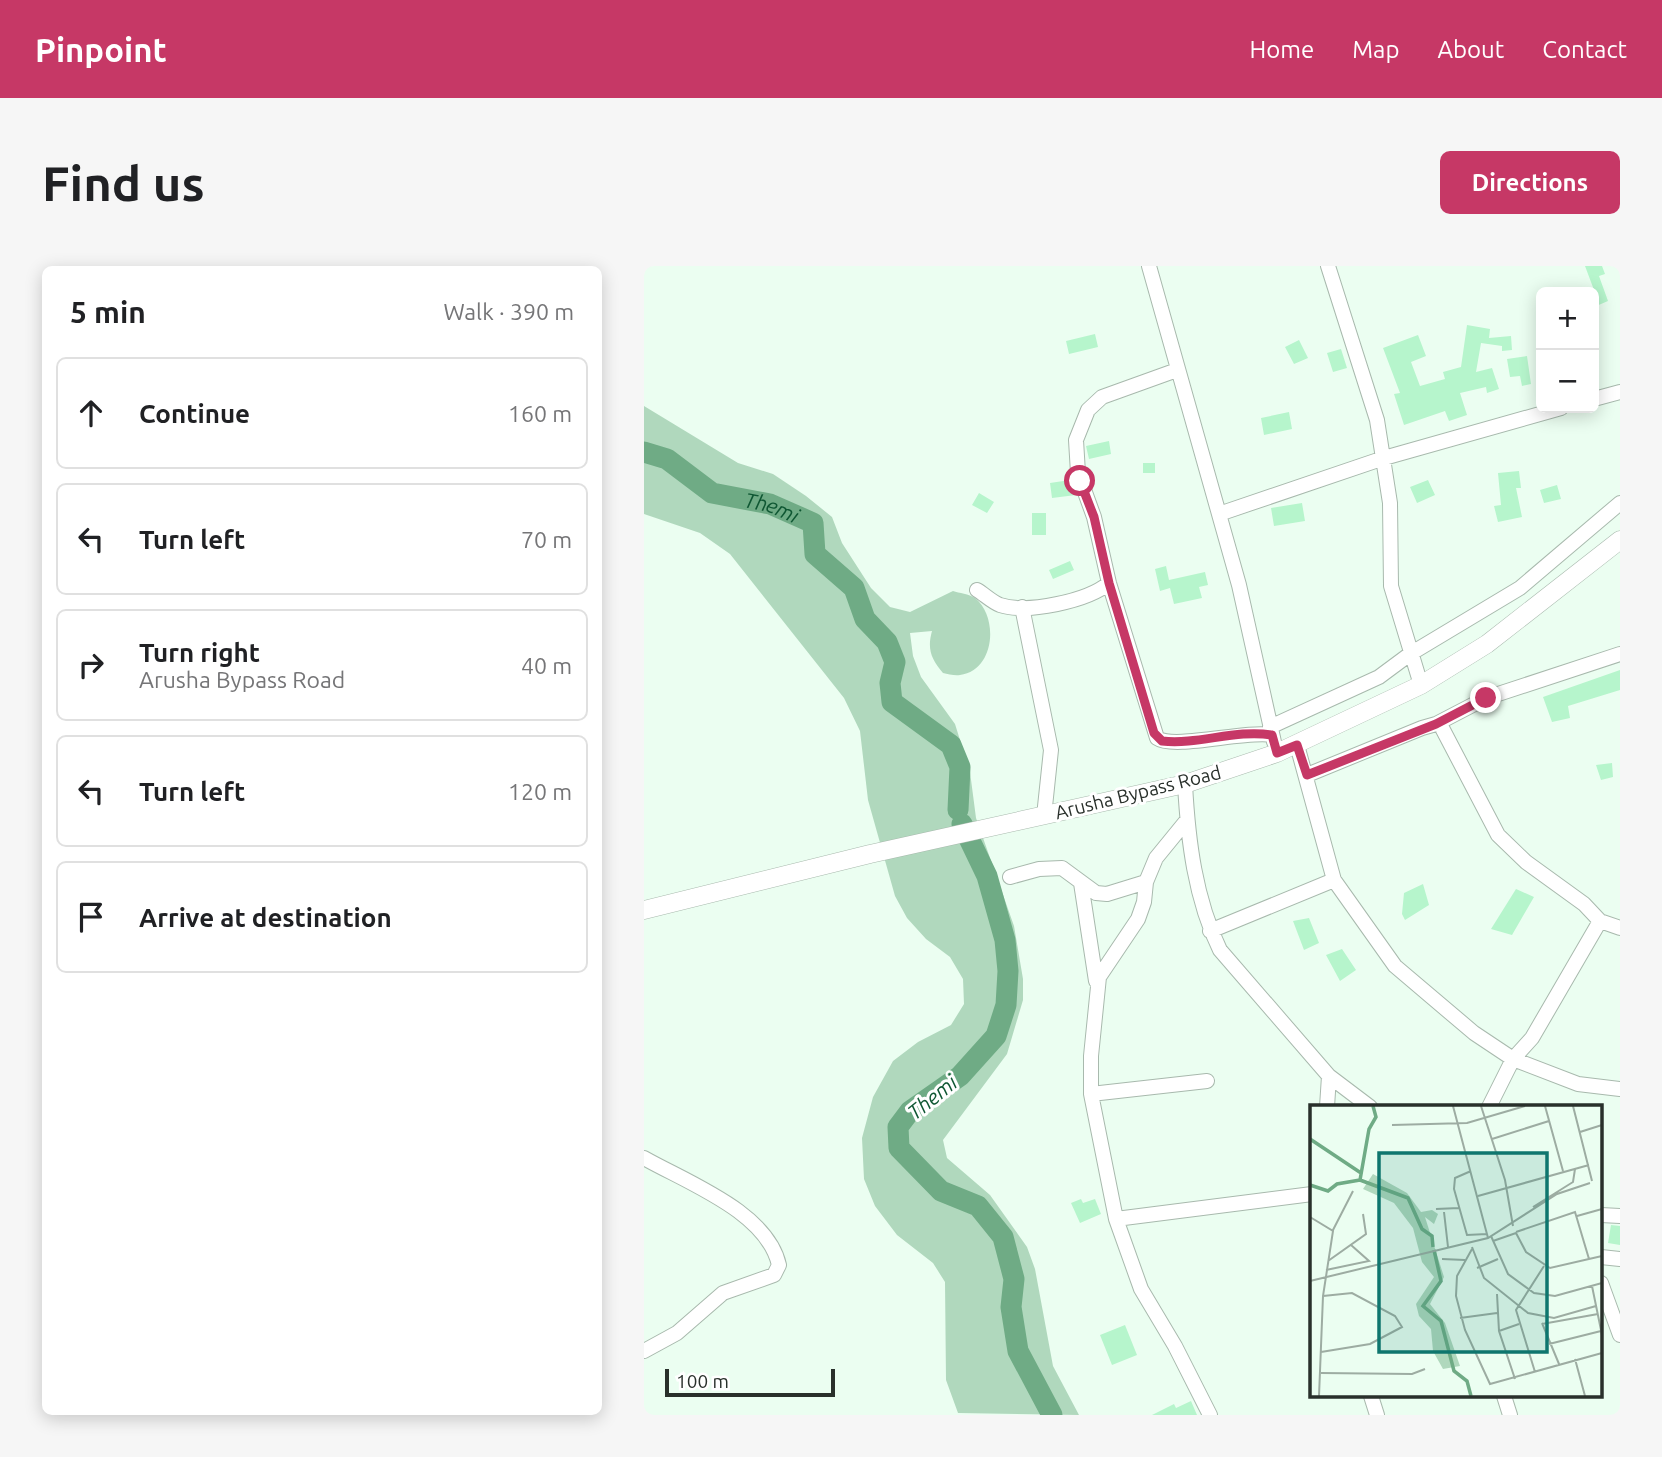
<!DOCTYPE html>
<html lang="en">
<head>
<meta charset="utf-8">
<style>
	:root { --surface:#fff; --page:#f6f6f6; --text:#202124; --muted:#757577; --line:#e0e0e0; --accent:#c63866 }
	body { margin:0; font-family:Ubuntu,sans-serif; background:var(--page); color:var(--text) }
	.controls { position:absolute; right:21px; top:21px; display:grid; overflow:hidden; border-radius:10px; box-shadow:0 4px 18px #0003 }
	.controls button { width:63px; height:63px; display:grid; place-items:center; padding:0; border:0; border-bottom:2px solid var(--line); background:var(--surface); color:var(--text); font:35px sans-serif }
	.scale { position:absolute; left:21px; bottom:18px; width:170px; box-sizing:border-box; padding-left:7px; border:4px solid #29302b; border-top:0; font-size:19px; line-height:24px; white-space:nowrap; color:#29302b; -webkit-text-stroke:5px #fff; paint-order:stroke }
	.stop { position:absolute; width:21px; height:21px; margin:-16px; border:5px solid #c63866; border-radius:50%; background:#fff }
	.stop.end { background:#c63866; border-color:#fff; box-shadow:0 2px 7px #0008 }
	.list { margin:0; padding:0; list-style:none }
	h2 { display:flex; justify-content:space-between; align-items:center; height:91px; margin:0; padding:0 28px; font-size:30px }
	h2 small { font-size:23px; font-weight:400; color:var(--muted) }
	.list li { display:grid; grid-template-columns:46px 1fr auto; gap:21px; align-items:center; box-sizing:border-box; height:112px; margin:0 14px 14px; padding:0 14px; border:2px solid var(--line); border-radius:10px }
	.list b { display:block; font-size:26px; white-space:nowrap }
	.list p { margin:0; font-size:23px; white-space:nowrap; color:var(--muted) }
	.list em { font-size:23px; font-style:normal; color:var(--muted) }
	.icon { flex:none; width:38px; height:38px; fill:none; stroke:currentColor; stroke-width:2; stroke-linecap:round; stroke-linejoin:round }
	.map { position:relative; flex:none; width:976px; height:1149px; overflow:hidden; border-radius:10px }
	header { display:flex; align-items:center; gap:42px; box-sizing:border-box; height:98px; padding:0 35px; background:var(--accent); color:#fff }
	header strong { font-size:33px }
	nav { display:flex; gap:38px; margin-inline-start:auto; font-size:24px }
	.intro { display:flex; align-items:center; justify-content:space-between; box-sizing:border-box; height:168px; padding:0 42px }
	h1 { margin:0; font-size:49px }
	.button { padding:18px 32px; border-radius:10px; background:var(--accent); color:#fff; font-size:24px; font-weight:700 }
	main { display:flex; gap:42px; padding:0 42px }
	aside { flex:1; background:var(--surface); border-radius:10px; box-shadow:0 4px 18px #0003 }
	.map>svg:first-child { display:block }
</style>
</head>
<body>
<header>
<strong>Pinpoint</strong>
<nav><a>Home</a><a>Map</a><a>About</a><a>Contact</a></nav>
</header>
<div class="intro"><h1>Find us</h1><a class="button">Directions</a></div>
<main>
<aside>
<h2>5 min<small>Walk · 390 m</small></h2>
<ul class="list">
<li><svg class="icon" aria-label="ahead" viewBox="0 0 24 24"><path d="M12 20V5M6 11l6-6 6 6"/></svg><div><b>Continue</b></div><em>160 m</em></li>
<li><svg class="icon" aria-label="left" viewBox="0 0 24 24"><path d="M17 20v-9H6M10 6l-5 5 5 5"/></svg><div><b>Turn left</b></div><em>70 m</em></li>
<li><svg class="icon" aria-label="right" viewBox="0 0 24 24"><path d="M7 20v-9h11M14 6l5 5-5 5"/></svg><div><b>Turn right</b><p>Arusha Bypass Road</p></div><em>40 m</em></li>
<li><svg class="icon" aria-label="left" viewBox="0 0 24 24"><path d="M17 20v-9H6M10 6l-5 5 5 5"/></svg><div><b>Turn left</b></div><em>120 m</em></li>
<li><svg class="icon" aria-label="arrive" viewBox="0 0 24 24"><path d="M6 21V4h12l-3 4 3 4H6"/></svg><div><b>Arrive at destination</b></div></li>
</ul>
</aside>
<div class="map">
<svg width="976" height="1149" viewBox="0 0 976 1149">
	<rect width="100%" height="100%" fill="#ebfef1"/>
	<path fill="#b0d8bd" d="M0 140 94 197 129 208 162 230 188 251 198 277 227 322 246 341 266 346 309 325C315 327 325 328 331 332 355 351 351 405 316 409 311 410 304 408 299 407 287 393 283 383 288 365L266 367 269 390 277 411 311 458 326 506 332 552 370 660 379 713V734L363 788 299 874 303 892 346 929 383 981 391 1003 409 1100 435 1149 314 1147 302 1114 301 1016 289 997 253 969 231 940 220 913 218 872 229 831 249 795 274 776 307 759 320 738 319 713 306 691 282 673 263 652 251 630 224 534 216 465 200 432 86 288 56 267 0 248Z"/>
	<g fill="none" stroke-linecap="round" stroke-linejoin="round">
		<g stroke="#6fab85" stroke-width="21">
			<path id="s1" d="M0 186 23 193 68 227 126 238 169 257 171 288 210 322 221 353 243 376 251 396 246 417 248 436 307 479 316 501 314 544"/>
			<path d="M318 558 343 610 361 674 364 705 362 739 352 770 316 810 266 845 254 861 255 882 297 925 334 940 359 971 370 1013 367 1041 374 1085 408 1149"/>
		</g>
	</g>
	<path fill="#b6f5cc" d="M941 0H958L961 8 955 10 964 35 950 41V24Z
		M823 59 846 63 845 72 867 70 868 84 858 85V80L837 77 832 106 848 102 855 123 843 127 842 121 816 127 823 149 805 155 801 145 760 159 750 128 756 127 739 82 774 69 782 90 767 96 776 120 801 113 799 106 817 101Z
		M451 68 454 81 425 88 422 75Z
		M655 74 664 92 650 98 641 81Z
		M697 83 703 102 689 106 683 87Z
		M883 90 887 118 878 120 876 110 866 111 863 93Z
		M645 146 648 163 620 169 617 152Z
		M465 175 467 188 445 193 442 180Z
		M499 197H511V207H499Z
		M875 205 877 222H872L878 251 854 256 850 240 857 239 854 207Z
		M426 214 432 229 408 232 406 217Z
		M784 214 791 229 773 237 766 221Z
		M913 219 917 233 900 237 896 224Z
		M335 227 350 236 343 247 328 239Z
		M658 237 661 255 630 260 627 242Z
		M388 247H402V269H388Z
		M426 295 430 304 409 313 405 304Z
		M522 300 525 314 561 306 564 319 555 321 558 332 530 338 526 322 516 325 511 303Z
		M976 404V424L924 440 926 452 908 456 899 431Z
		M968 497 969 511 957 514 952 499Z
		M779 618 785 639 761 654 758 648 760 627Z
		M872 623 890 631 868 669 847 663Z
		M665 652 675 677 660 684 649 655Z
		M698 683 712 704 696 715 682 689Z
		M437 933 439 937 451 933 457 948 436 957 427 937Z
		M967 959 976 960V979L964 977Z
		M481 1059 493 1089 468 1099 456 1069Z
		M547 1135 553 1149H508L530 1138 532 1142Z"/>
	<g fill="none" stroke-linecap="round" stroke-linejoin="round">
		<defs>
			<path id="minor" d="M505 0 595 319 630 476
				M684 0 733 154 746 237 747 320 777 419
				M533 104 458 131 444 144 432 174 434 207 450 251 465 317 513 472C530 484 601 464 628 469
				M950 133 976 126
				M575 248 740 192 917 142
				M333 324C340 328 348 336 356 339 383 348 444 335 465 317
				M378 341 407 484 400 550
				M792 458 842 432 976 388
				M626 461 735 411 766 388 876 322 976 237
				M653 479 690 614 751 700 830 767 869 793 934 818 976 823
				M663 509 778 462 792 458 797 460 854 569 882 596 940 638 956 655 976 662
				M541 518C544 574 551 633 576 684L685 810 726 841
				M543 554 512 592 502 616 500 636 494 653 455 711 447 790V828L472 953 497 1023 531 1080 566 1149
				M366 611 395 603 418 602 452 627 463 628 502 616
				M437 617 452 715
				M566 665 690 614
				M447 828 563 815
				M683 841 685 810
				M845 841 869 793 888 772 956 655
				M0 892C44 917 123 946 135 999L130 1009 79 1027 33 1067 0 1085
				M957 949 976 950
				M472 953 668 928
				M957 991 976 993
				M957 1017 976 1069
				M727 1130 733 1149
				M860 1130 866 1149"/>
			<path id="major" d="M0 644 226 588 541 518 633 487 777 419 843 378 976 274"/>
		</defs>
		<use href="#minor" stroke="#a8b9ad" stroke-width="16"/>
		<use href="#major" stroke="#a8b9ad" stroke-width="19"/>
		<use href="#minor" stroke="#fff" stroke-width="14"/>
		<use href="#major" stroke="#fff" stroke-width="18"/>
	</g>
	<g fill="none" stroke-linecap="round" stroke-linejoin="round">
		<path stroke="#c63866" stroke-width="9" d="M436 215 450 251 465 317 510 467 518 475C555 479 591 463 628 469L633 487 653 479 663 509 792 458 842 432"/>
	</g>
	<g text-anchor="middle" dominant-baseline="central" stroke-width="6" stroke-linejoin="round" paint-order="stroke">
		<g font-size="19" fill="#29302b" stroke="#fff">
			<text transform="translate(494 526) rotate(-14)">Arusha Bypass Road</text>
		</g>
		<g font-size="21" font-style="italic" fill="#0f5733" stroke="#fff">
			<text stroke="none"><textPath href="#s1" startOffset="142">Themi</textPath></text>
			<text transform="translate(288 831) rotate(-39)">Themi</text>
		</g>
	</g>
	<g transform="translate(666 839)">
		<rect width="292" height="292" fill="#ebfef1"/>
		<path d="M63 69 97 88 111 107 122 105 128 109 124 119 115 112 134 172 120 199 135 218 150 261 133 264 123 246 121 224 109 211 106 199 124 172 112 157 103 123 84 98 53 84Z" fill="#b0d8bd"/>
		<path fill="none" stroke="#6fab85" stroke-width="3.5" d="M63 1 66 12 59 24 50 75 98 93 112 124 122 131 123 142M0 34 51 68M0 80 18 86 27 79 50 75M124 145 131 176 113 201 131 216 144 266 157 276 161 291"/>
		<path fill="none" stroke="#9daca2" stroke-width="2" d="M143 1 178 133M171 1 195 75 203 121M235 1 253 66M263 1 282 76M82 20 157 18 215 1M270 27 292 20M182 34 239 16M161 66 145 73 144 84 157 130 177 129M168 91 279 60M223 102 263 77 265 64M126 104 149 103M134 107 138 142M267 111 292 104M0 112 23 126 13 191 9 291M23 125 43 86M206 127 265 107 279 154M181 131 198 169 224 188 245 191 292 178M183 136 206 128 216 147 240 163 292 151M162 142 174 173 218 208 244 213 286 201M162 144 147 171 146 191 155 225 180 279 292 248M132 154 155 155M18 156 56 129 53 109M167 163 188 154M16 165 59 156 41 140M0 176 178 133 247 89 280 78M282 181 292 230M187 189 189 226 205 274M150 213 187 208M232 218 249 259M232 219 288 209M189 226 209 219M239 239 291 226M11 247 60 239 92 222 85 211 42 188 13 191M265 254 275 291M225 267 206 205 234 161M11 268 102 269 115 264"/>
		<path fill="#0f766e" fill-opacity="0.15" stroke="#0f766e" stroke-width="3.5" d="M69 48H237V247H69Z"/>
		<rect width="292" height="292" fill="none" stroke="#29302b" stroke-width="3.5"/>
	</g>
</svg>
<div class="controls">
<button>+</button>
<button>−</button>
</div>
<div class="scale">100 m</div>
<div class="stop" style="left:436px;top:215px"></div>
<div class="stop end" style="left:842px;top:432px"></div>
</div>
</main>
</body>
</html>
